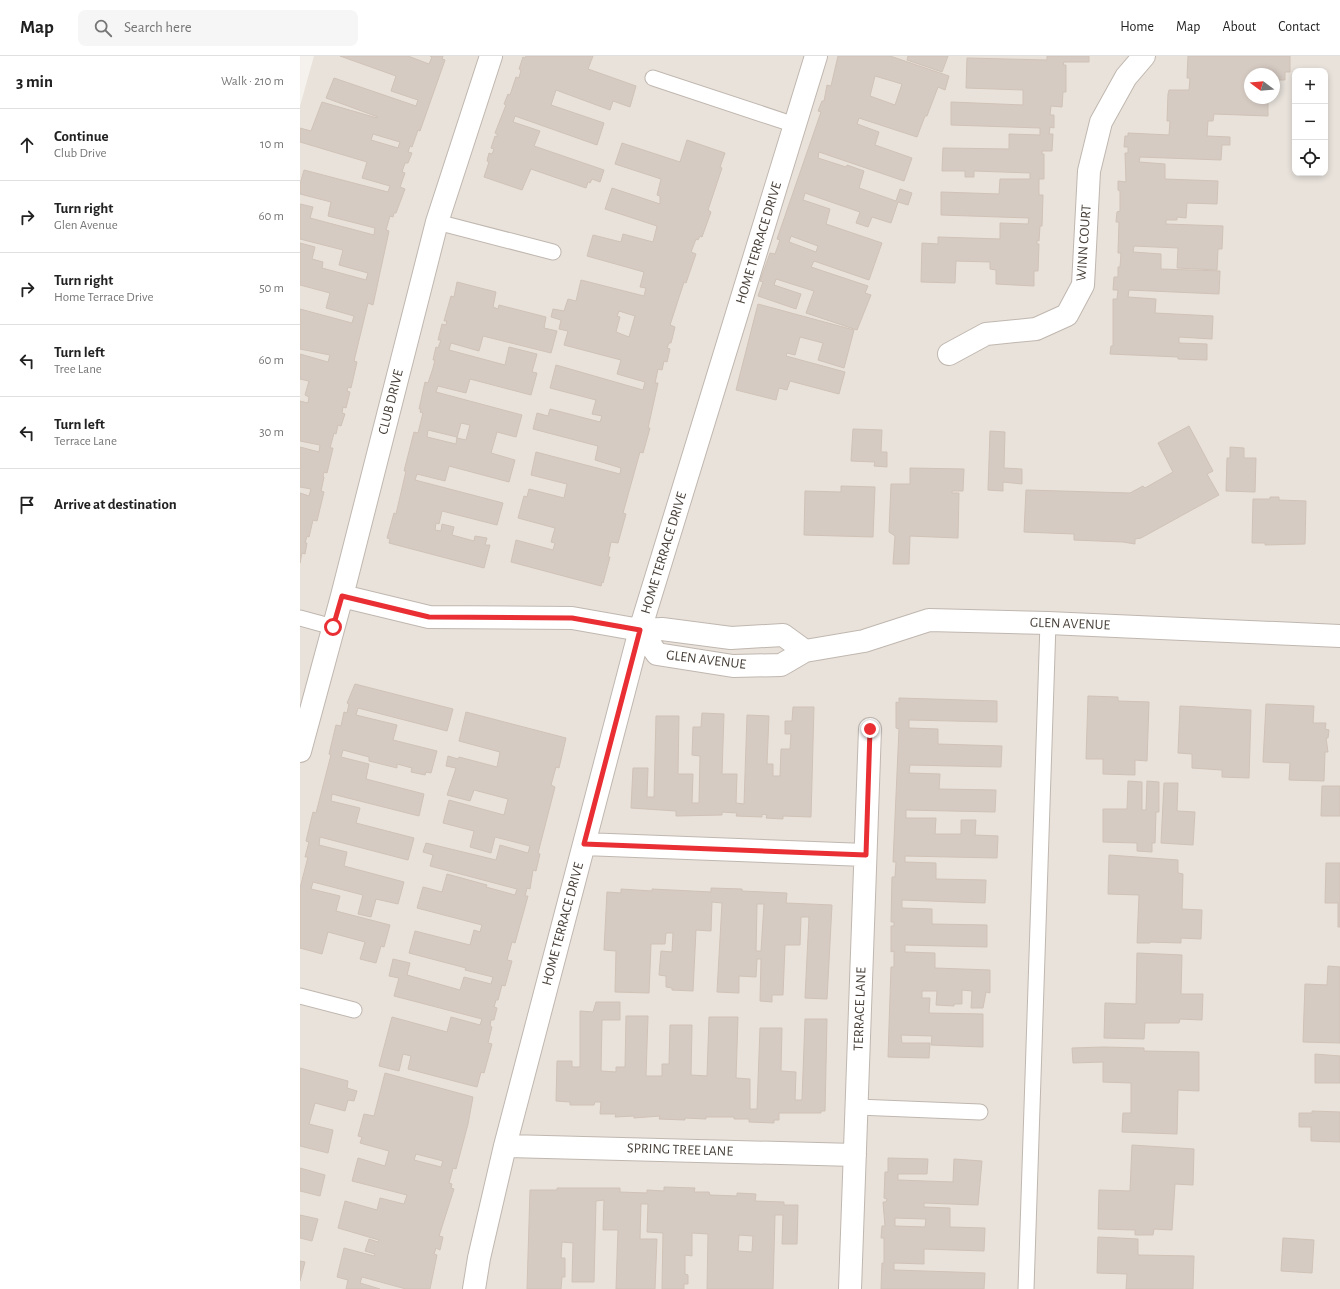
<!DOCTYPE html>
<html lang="en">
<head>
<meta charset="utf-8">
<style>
	:root { --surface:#fff; --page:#f6f6f6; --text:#222; --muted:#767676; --line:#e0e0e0 }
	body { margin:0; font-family:"Alegreya Sans",sans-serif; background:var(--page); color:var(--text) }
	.controls { position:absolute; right:12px; top:12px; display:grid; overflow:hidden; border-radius:8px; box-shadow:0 2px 6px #0003 }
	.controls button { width:36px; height:36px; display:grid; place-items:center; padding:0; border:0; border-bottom:1px solid var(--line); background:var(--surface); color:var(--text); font:20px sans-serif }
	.compass { position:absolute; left:944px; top:12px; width:36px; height:36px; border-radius:50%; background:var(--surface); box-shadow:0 2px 6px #0003; rotate:286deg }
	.stop { position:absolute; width:12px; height:12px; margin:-9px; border:3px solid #e92f33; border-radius:50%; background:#fff }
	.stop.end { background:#e92f33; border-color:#fff; box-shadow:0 1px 4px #0008 }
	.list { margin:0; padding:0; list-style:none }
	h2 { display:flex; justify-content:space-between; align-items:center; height:52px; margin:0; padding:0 16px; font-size:17px }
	h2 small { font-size:13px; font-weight:400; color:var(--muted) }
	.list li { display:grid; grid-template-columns:26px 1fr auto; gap:12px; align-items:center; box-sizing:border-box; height:72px; padding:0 16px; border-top:1px solid var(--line) }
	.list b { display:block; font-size:15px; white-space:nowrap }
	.list p { margin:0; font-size:13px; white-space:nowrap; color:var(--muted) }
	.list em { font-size:13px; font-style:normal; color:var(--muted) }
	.icon { flex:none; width:22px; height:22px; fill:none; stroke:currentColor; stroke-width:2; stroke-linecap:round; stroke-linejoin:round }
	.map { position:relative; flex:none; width:1040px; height:1233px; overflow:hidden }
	header { display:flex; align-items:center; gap:24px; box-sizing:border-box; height:56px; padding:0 20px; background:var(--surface); border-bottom:1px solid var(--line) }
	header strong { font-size:19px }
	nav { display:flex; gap:22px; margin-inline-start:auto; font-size:14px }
	.search { width:280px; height:36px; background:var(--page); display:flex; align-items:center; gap:10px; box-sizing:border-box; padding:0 14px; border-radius:8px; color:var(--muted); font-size:15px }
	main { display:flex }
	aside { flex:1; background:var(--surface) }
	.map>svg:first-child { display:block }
</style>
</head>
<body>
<header>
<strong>Map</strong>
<div class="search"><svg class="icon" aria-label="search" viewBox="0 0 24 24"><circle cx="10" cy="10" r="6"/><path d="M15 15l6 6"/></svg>Search here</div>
<nav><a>Home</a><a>Map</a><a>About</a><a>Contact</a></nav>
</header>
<main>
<aside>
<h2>3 min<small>Walk · 210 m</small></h2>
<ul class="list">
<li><svg class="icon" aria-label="ahead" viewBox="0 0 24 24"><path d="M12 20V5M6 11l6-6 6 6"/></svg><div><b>Continue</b><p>Club Drive</p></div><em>10 m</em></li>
<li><svg class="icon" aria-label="right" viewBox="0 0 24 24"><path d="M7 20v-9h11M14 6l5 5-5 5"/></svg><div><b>Turn right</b><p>Glen Avenue</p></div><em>60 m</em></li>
<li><svg class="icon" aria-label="right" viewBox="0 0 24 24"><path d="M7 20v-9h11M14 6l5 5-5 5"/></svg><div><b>Turn right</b><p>Home Terrace Drive</p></div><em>50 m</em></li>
<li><svg class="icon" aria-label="left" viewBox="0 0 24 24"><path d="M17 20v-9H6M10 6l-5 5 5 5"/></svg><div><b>Turn left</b><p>Tree Lane</p></div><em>60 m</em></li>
<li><svg class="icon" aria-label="left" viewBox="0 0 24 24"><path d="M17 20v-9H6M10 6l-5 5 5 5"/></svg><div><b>Turn left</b><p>Terrace Lane</p></div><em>30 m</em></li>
<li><svg class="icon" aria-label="arrive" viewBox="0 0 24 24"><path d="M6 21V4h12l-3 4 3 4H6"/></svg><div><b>Arrive at destination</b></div></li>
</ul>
</aside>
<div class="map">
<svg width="1040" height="1233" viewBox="0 0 1040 1233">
	<rect width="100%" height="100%" fill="#f5f1ec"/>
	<path fill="#e8e2db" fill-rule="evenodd" d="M14 0H1040V1233H0V50ZM995 15H1025V117H995ZM950 18H974V42H950Z"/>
	<path fill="#d6cbc3" stroke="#d0c2b6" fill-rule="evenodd" d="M40 0H108L129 8 132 1 130 0H143L142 3 145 4 120 75 118 74 112 91 110 90 108 96 112 97 108 107H105L102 116 105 117 100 131 105 133 96 157H94L93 161 90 160 86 174 89 175 73 249 68 247 54 305 57 306 51 332 48 331 47 335 50 336 46 352 43 351 42 357 45 358 41 370 38 369 36 378 34 377 30 392H33L27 417 24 416 23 420 24 421 21 435 24 436 17 465 13 464 9 481 7 480 5 487H7L5 498 2 497 0 507V437L9 440 11 433 0 431V391L19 396 20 389 0 385V345L8 347 9 341 5 339 9 325 0 323V298L28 306 30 299 0 293V253L52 267 54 260 26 252 30 237 0 229V187L15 191 12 203 23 206 22 212 66 224 68 217 39 209 43 194 0 183V148L13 151 10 162 74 179 75 172 28 160 31 146 0 138V128L4 114 88 136 90 130 62 122 67 106 0 86V72L11 75 22 46 77 62 78 61 26 42 34 22 116 50 118 44 91 35 96 20ZM73 78 100 86 98 92 71 84Z
		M226 0H293L288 13 336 30 330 51 313 45 310 54 256 34 251 49 304 67 297 89 215 60 213 66 240 75 234 90 304 114 300 126 292 123 290 127 288 126 286 132 231 113 222 134 184 121 189 106 187 105 189 97 192 98 194 93 191 92 195 80 197 81V78L195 77 206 49 204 48 208 38 210 39 216 21 219 22 221 14 219 13 223 1 225 2Z
		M538 0H590L649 20 645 34 638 31 627 60H625L617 81 559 62 557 68 579 76 575 89 612 102 604 125 519 96 518 102 546 111 547 109 564 115 559 132 596 145 600 133 612 137 608 149 598 146 591 167 572 161 568 171 556 167 560 156 505 137 503 144 530 153 526 168 582 187 569 224 514 205 511 211 568 230 565 237 571 239 557 274 506 257 514 235 476 223 474 229 501 238 496 253 458 240 463 226 460 225 470 197 475 198 480 184 477 183 521 56 518 55 522 45H524L527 29 531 30ZM575 20 602 28 595 49 570 40ZM491 180 518 190 516 196 489 186Z
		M608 0H648L642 16 607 4Z
		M747 0H789V6H764L763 9H766V36H763L762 51 751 50 750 59H754V72L750 71 749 78H753L752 95H742V98H744V123H739V139H743L742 170H740L739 185 737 184V188H739L738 215H734V230L696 228V214L690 213V206L656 205 655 227 621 226 622 187 638 188V181L700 183V167L728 168 729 162 641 159V136L699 138 700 123H730V117L674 115V121H665V115H642L643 92 709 93V78L740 79V72L651 69V46L723 49V34L666 32 667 2 747 4Z
		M888 0H990V16H985V24H974V18H950V23H947L946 36H950V42H968V60L914 58 913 65H908L907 80 930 81V89H922L921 104 840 101 839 106 865 108V123L918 125 917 148 887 147 886 162 877 161V164H866V168L923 170 922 193H918L917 214 877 212 878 192 834 190 833 196 861 198V213L920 215 919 238 829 234 828 241 856 243 855 257 913 260 912 283 879 281V287L907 288V304L878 303V301L810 298 811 290H813V243H817L818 234H813L814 221H818V211H820L821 197H818L819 166H816L817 156 820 155V135L818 134V125L826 126 825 97H828V91H824L825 80H828V77L869 79 870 65H867L868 38 869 34H889L890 22H887Z
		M387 84 425 97 420 111 422 112 408 154 411 156 402 181 400 180 398 184 396 183 391 196 396 198 386 227 384 226 370 269 375 271 371 287H369L367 292 370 293 367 306 364 305 362 314 358 313 355 327H358L348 372H350L343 397 340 396 323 457 326 458 318 487 311 486 308 501H310L303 527 302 526 301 530 211 506 216 484 253 494 255 487 251 486 255 472 218 462 224 440 227 441 229 433 264 442 267 428 231 419 236 396 320 418 321 412 295 404 298 390 233 373 237 357 248 360 250 353 300 366 302 360 292 358 296 344 250 332 256 309 343 334 345 326 317 318 321 304 264 289 268 275 259 273 261 264 251 261 253 253 264 255 268 243 276 245 281 224 344 240 346 232 340 231 344 216 287 200 293 179 321 186 323 178 353 186 357 170 305 153 312 132 360 148V140L357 139 361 123 315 108 322 87 380 106ZM319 255 335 260 329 281 316 276 320 261 317 260Z
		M157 226 196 236 193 251 198 253 199 249 246 261 244 272 257 275 251 297 183 280 179 295 151 287 149 294 205 309 209 291 237 298 232 316 237 317 231 339 170 323 166 337 138 330 136 336 222 359 216 381 197 376 191 397 215 404 209 426 149 410 145 425 117 418 115 424 203 447 197 469 142 455 139 468 136 467 135 474 141 475 142 468 154 471 152 479 174 485 175 480 187 482 185 489H190L184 512 89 487 90 483 87 482 94 457 96 458 106 415H104L114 376 118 377 123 357 120 356 121 353H119L125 326 128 327 133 312 135 304H133L136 291 138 292 141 284H138L142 268 146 269 147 265H144L151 240 154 241ZM161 367 170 369 166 384 157 382ZM128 374 157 381 156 388 127 381Z
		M458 248 554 274 544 312 518 304 523 287 500 281 495 299 487 297 486 300 545 316 539 338 490 325 487 334 479 332 476 344 436 334Z
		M889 370 913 415 907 418 919 439 841 482 835 483V488L823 486 774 484V478L724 476 726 434 830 437 843 430 845 432 873 416 858 387Z
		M553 373 582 374 581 396H587V411L574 410 575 406 551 405Z
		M690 375 705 376 704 412 722 413V428L703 426V435L688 434Z
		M930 391 944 392V402H956L955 436 926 435 927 402H930Z
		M610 412 664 413 663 435H652V437H659L658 482 610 480 609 508H593L595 480 589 476 591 428H610Z
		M541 430 575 431 573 481 504 479 505 435 541 436Z
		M970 441H979V444L1006 445 1005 488 965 489V487H952L953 443H970Z
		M55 628 153 653 147 675 58 652 56 659 97 669 93 684 137 695 131 717 126 716 125 719 111 716 112 712 97 708V712L69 705V701L43 694 41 701 69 708 66 723 124 738 119 760 32 738 31 745 60 752 56 767 114 782 108 804 20 781 19 789 47 796 44 810 104 826 98 848 76 843 71 861 58 858 63 839 13 826 11 833 40 840 36 855 90 869 84 891 81 890 76 907 60 903 65 886 28 876 22 898 0 892V832L8 801H5L9 786 6 785 13 756 16 757 31 699 29 698 36 669 41 670 44 656 47 657 49 648 47 647Z
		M788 640 818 641V645L849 646 847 705 835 704V719L803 718V703H786Z
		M599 642 697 645V666L609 664V672L638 673V688L702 690 701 711 610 709 609 717 640 718 639 733 696 734 695 756 606 754V762H636L635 778H661V764H676L675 779 698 780 697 802 605 800V806L636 807V823L686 824 685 847 602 844V852L632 853V868L687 869V891L605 889V896L635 897V912L690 914V937L686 936 683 952H671L672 935 662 934V948H654V950L636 949 637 935H622V942H630L629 957 683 958V991L631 989 632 980 601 979 602 987H630L629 1002 588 1001 591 911H594V895L591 896V870H594V866H591L592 821H595L596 806H593L599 673 596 672V646L599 647Z
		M966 648 1014 650 1013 667H1026L1025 673 1029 674 1028 682H1026L1028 696H1025L1024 725 989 724 990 707 963 706Z
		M880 650 951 654 949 722 922 721V714L892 712V698L878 697Z
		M493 651H514L511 761 483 760V763L466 762 467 759 462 758V761L436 760 437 757 422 756V759L376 760V755L331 752 333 712H348L347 741H354L356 660H379L378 718H393L392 747H399L400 700 392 699 393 671H401L402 657 424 658 422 718H437L436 747 444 748 447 659 469 660 467 708H473V720H480L481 693H490L491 678H485V665H492Z
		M166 656 266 682 259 712 256 711 251 729 255 731 238 797 240 798 236 815 233 814 230 833 227 832 225 840H228L215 887 212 886 207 904 212 905 205 930 202 929 198 944H196L194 951 197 952 194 964H191L190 970 192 971 188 987 192 988 184 1017 181 1016 177 1031 108 1013 111 1000 103 998 99 1015 79 1010 92 961 147 976 151 961 180 969 182 963 94 940 99 922 89 920 93 903 110 907 107 919 160 934 164 921 191 928 193 921 165 914 166 912 109 897 115 875 170 889 174 874 180 876 182 869 117 852 123 831 142 836 147 818 187 829 186 831 215 839 217 833 130 810 133 799 123 796 126 787 196 804 200 789 228 797 230 790 195 781 191 797 170 791 174 775 143 767 149 744 204 759 208 743 174 734 170 745 147 739 156 712 146 710 148 700 158 703 159 701 197 711 200 696 159 685Z
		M828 725 842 726V754H846L847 725 859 726V756H856L855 787H852V796L837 795V787L803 786V753H827Z
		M864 727H878L877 755 895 756 893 789 861 787Z
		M1022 730H1040V760H1021Z
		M809 799 878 804V817L883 818 882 853 902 854 901 883 881 882V887L850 886V887H837L839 839 808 838Z
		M1026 807H1040V871H1038V847H1025Z
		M411 832 442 833V835L487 837 486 847 532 849 527 943 505 942 509 861H501L500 889H485L483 939H472V946L460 945 461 903H457L456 921 439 920V937L417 936 422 847 412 846 411 875 396 874 393 935 372 934V932L366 931V920L359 919 361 895 372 896 373 877H366L365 888H351L349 937 315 936 316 895 304 894 307 836 321 837V833L352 835V833L411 836ZM457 848H464L461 895H456Z
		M837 897 882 899 881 938H903L902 964 880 963 879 967H845L844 983 804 982 805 947 836 948Z
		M1028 910 1040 911V987L1003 986 1005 928 1027 929Z
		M296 946H320V964H302L301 1015 316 1016V1011H325L326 960H348L346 1020H362V1008H369L370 969H392L391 1019 407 1020 409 961H438L436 1022 450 1023V1053H457L460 972H482L481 1015 496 1016 495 1044H502L505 963H527L525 1055H521V1057H479V1064H474V1067L449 1066V1063H434V1061H406V1063L385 1062V1064L359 1063 360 1060 334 1062V1060L315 1061 316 1058H300L301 1046H295L294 1049H270V1046L256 1045 257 1005H272V1011H280V955L293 956Z
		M804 991 844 992V995L899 996V1035L878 1034 877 1078 822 1076 823 1057H831V1027L803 1026V1006L773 1007 772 992Z
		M1015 998 1040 1000V1027H1015Z
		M0 1012 48 1025 47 1032 57 1035 54 1045 48 1044 45 1055 15 1047 9 1068 33 1074 28 1097 0 1090Z
		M85 1017 173 1041 168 1068 156 1113 153 1112 149 1127 152 1128 151 1132 154 1133 139 1180 143 1181 140 1194 136 1192 134 1198 137 1199 130 1233H106L62 1221 60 1227 80 1233H46L48 1224 37 1221 44 1192 74 1200 75 1198 65 1195 69 1183 78 1186 79 1184 38 1172 45 1145 77 1154 80 1142 104 1148 107 1139 52 1125 58 1102 85 1110 89 1095 60 1087 62 1081 58 1080 64 1058 74 1060ZM116 1098 143 1105 141 1111 114 1104Z
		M1012 1055 1040 1056V1086L1011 1085V1071H999V1057H1012Z
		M832 1089 894 1093 893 1129 875 1128 872 1174 854 1173 853 1179H835V1174L798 1173 799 1134 830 1135Z
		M588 1102 628 1103 627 1118H598V1124L653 1126 654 1103 682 1105 678 1149 624 1147V1151L650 1152V1171L685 1172 684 1195 624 1193V1208L594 1207V1214L685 1217 684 1233H581L582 1207H584V1182H581L582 1170H585L583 1146H586L587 1143 584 1142 585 1116H588ZM595 1162 626 1163 625 1171 595 1170Z
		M0 1112 25 1119 20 1140 0 1135Z
		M364 1131 395 1132 394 1136H409L410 1139 437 1140V1137L456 1138 455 1145 484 1146V1149H498L497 1188H482L483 1159H475L473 1233H407L408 1178 392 1177V1200L385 1199V1218L388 1219V1228H384V1233H362L363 1177 347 1176 348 1148H341L340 1183H357L355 1233H316L318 1174H303L304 1144 296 1145 294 1226H272L273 1187 262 1186 261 1202H265V1221H262L261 1233H227L230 1134H257V1132H320V1136L347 1137V1134L364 1135ZM439 1179 453 1180 452 1196 438 1195Z
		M0 1159 18 1163 12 1185 0 1182Z
		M798 1181 838 1183V1199L894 1200 893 1233H826L827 1218 797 1217Z
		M983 1182 1014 1184 1012 1217 981 1215Z
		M0 1205 5 1206 0 1225Z"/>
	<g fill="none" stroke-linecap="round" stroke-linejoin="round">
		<defs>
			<path id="lane" d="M353 22 495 69
				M137 166 253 196
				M0 562 33 571
				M0 940 54 954
				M557 1051 680 1056
				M726 1233 748 567"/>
			<path id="street" d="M649 298 686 278 736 273 767 259 783 229 789 115 801 66 826 21 844 0
				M42 540 129 561 272 562 340 574 362 573 431 582 483 579 505 595
				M340 574 357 598 433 610 481 609 505 595 564 585 629 564 748 567 1040 580
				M0 695 42 540 137 166 191 0
				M284 788 565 799
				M205 1090 555 1099
				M174 1233 179 1202 205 1090 340 574 516 0
				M550 1233 570 673"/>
		</defs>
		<use href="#lane" stroke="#c0b7af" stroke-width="17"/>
		<use href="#street" stroke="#c0b7af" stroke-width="24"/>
		<use href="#lane" stroke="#fff" stroke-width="15"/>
		<use href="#street" stroke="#fff" stroke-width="22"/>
	</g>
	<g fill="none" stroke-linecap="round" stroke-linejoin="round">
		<path stroke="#e92f33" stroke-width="5" d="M33 571 42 540 129 561 272 562 340 574 284 788 566 799 570 673"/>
	</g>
	<g text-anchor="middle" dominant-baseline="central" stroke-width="3.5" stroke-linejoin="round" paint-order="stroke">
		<g font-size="14" fill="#49413a" stroke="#fff">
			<text transform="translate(459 187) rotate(-73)">HOME TERRACE DRIVE</text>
			<text transform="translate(784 187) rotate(-86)">WINN COURT</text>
			<text transform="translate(91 346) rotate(-76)">CLUB DRIVE</text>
			<text transform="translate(364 497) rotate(-73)">HOME TERRACE DRIVE</text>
			<text transform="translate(770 568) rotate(2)">GLEN AVENUE</text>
			<text transform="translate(406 604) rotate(7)">GLEN AVENUE</text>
			<text transform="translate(263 868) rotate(-75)">HOME TERRACE DRIVE</text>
			<text transform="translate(560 953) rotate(-88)">TERRACE LANE</text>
			<text transform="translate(380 1094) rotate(2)">SPRING TREE LANE</text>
		</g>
	</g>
</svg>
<div class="controls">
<button>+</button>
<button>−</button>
<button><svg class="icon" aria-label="locate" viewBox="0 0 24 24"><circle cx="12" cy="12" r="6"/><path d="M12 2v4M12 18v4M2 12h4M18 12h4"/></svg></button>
</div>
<svg class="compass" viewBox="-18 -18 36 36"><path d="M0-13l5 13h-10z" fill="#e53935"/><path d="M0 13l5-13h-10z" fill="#767676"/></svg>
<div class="stop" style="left:33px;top:571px"></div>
<div class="stop end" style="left:570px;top:673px"></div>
</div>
</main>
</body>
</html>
